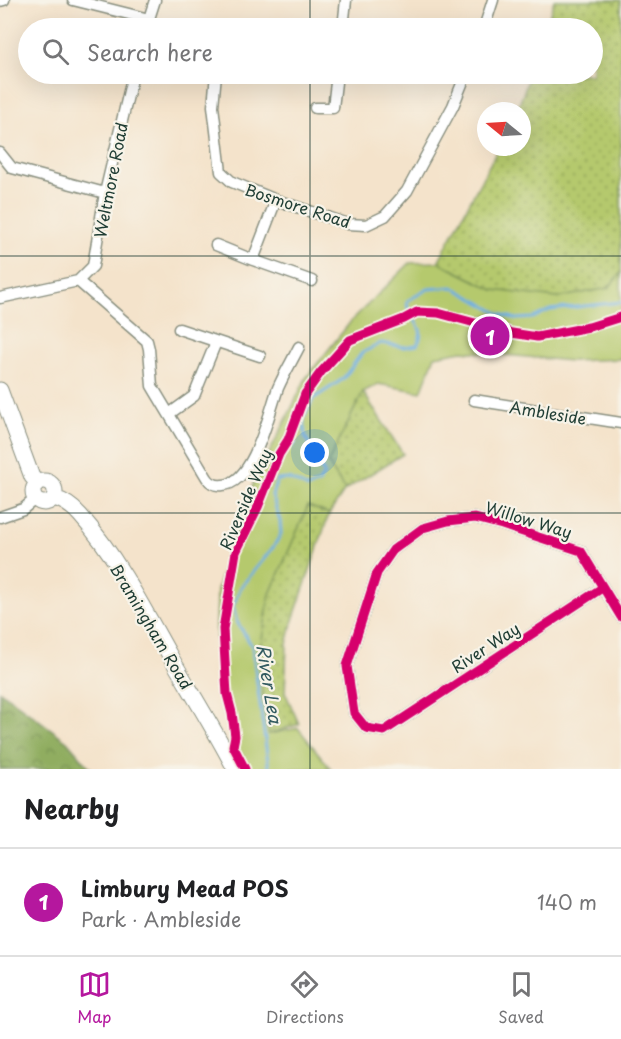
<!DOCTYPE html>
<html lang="en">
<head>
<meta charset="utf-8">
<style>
	:root { --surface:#fff; --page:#f6f6f6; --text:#202124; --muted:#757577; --line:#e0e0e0; --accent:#b5179e }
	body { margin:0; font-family:"Playpen Sans",sans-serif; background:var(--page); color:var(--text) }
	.compass { position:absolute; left:477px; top:102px; width:54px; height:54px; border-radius:50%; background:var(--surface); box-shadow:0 6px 24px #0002; rotate:288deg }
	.you { position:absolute; left:315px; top:453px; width:21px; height:21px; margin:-15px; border:4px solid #fff; border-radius:50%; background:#1a73e8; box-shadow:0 0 0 9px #1a73e833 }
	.badge { display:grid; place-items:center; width:39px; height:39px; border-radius:50%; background:var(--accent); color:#fff; font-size:20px; font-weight:700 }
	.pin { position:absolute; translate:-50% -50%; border:3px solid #fff; box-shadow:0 2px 6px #0006 }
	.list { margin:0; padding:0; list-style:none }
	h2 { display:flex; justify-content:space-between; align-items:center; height:78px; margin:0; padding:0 24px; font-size:26px }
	h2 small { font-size:20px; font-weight:400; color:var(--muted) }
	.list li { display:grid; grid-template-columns:39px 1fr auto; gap:18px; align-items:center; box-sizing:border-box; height:108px; padding:0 24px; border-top:2px solid var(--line) }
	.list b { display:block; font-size:22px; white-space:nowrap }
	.list p { margin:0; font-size:20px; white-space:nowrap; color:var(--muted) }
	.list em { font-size:20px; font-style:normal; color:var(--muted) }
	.icon { flex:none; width:33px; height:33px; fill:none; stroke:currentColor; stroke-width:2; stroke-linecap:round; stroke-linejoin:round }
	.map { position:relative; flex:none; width:621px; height:769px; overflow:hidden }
	.search { position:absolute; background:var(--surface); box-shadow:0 6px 24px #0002; left:18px; right:18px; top:18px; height:66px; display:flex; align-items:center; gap:15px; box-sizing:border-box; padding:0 21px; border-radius:33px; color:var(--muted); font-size:22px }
	.sheet { height:186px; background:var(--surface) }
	nav { display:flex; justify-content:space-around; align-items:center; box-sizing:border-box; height:84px; border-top:2px solid var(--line); background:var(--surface); font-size:16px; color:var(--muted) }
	nav a { display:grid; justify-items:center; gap:3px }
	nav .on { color:var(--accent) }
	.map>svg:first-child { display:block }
</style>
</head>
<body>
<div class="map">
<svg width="621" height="769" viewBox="0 0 621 769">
	<defs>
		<pattern id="forest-crowns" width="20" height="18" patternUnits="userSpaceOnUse" patternTransform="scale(1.5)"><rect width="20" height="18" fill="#90ad60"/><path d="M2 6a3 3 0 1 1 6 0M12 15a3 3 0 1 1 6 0" fill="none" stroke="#758e50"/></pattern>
		<pattern id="garden-dots" width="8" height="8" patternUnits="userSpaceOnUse" patternTransform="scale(1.5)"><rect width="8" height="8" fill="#b5c96d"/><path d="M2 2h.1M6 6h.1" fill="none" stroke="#93a45a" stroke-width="1.8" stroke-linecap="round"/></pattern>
	</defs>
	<rect width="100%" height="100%" fill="#f7f3e8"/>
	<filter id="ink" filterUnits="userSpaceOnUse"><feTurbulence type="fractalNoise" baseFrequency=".0167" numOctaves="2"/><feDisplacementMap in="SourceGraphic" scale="12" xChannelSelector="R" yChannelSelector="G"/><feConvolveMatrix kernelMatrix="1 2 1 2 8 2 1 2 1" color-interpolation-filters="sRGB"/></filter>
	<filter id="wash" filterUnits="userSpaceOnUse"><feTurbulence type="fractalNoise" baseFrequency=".008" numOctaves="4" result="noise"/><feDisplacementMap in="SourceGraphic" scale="24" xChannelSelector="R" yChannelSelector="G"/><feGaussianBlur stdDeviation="1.35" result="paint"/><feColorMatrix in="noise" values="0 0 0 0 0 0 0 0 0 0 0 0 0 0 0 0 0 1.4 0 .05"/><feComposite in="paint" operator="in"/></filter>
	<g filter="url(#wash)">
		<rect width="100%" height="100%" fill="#f4e3cb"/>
		<path fill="url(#forest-crowns)" stroke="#58754a" stroke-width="1.5" d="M0 691 67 741 91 769H0Z"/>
		<path fill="#b5c96d" stroke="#6a8350" stroke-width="1.5" d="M438 262 494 290 608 288 621 273V359L571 361 462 351 435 356 421 392 378 384 363 392 328 463 345 490 329 514 307 506 269 734 298 728 331 769H248L237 747V740L227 718 220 681 216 632 217 590 230 547 253 484 284 424 306 378 352 320 410 263Z"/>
		<path fill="url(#garden-dots)" stroke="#6a8350" stroke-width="1.5" d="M554 0H621V273L608 288 557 298 494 290 438 262 499 147H522V111H517L530 74H592V28H546Z
			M363 392 403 454 345 490 328 463Z
			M308 506 329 514 293 620 287 644 285 692 299 724 269 734 261 683V644L270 594Z"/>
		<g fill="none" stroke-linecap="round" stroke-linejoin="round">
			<path stroke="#6dafe2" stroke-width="3" d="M269 769 252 646 237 622 233 606 241 587 272 549 281 534 280 521 272 495 277 480 289 479 308 488 319 483 324 474 305 436 303 419 313 399 343 379 362 353 381 343 404 347 417 345C429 325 407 320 407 301L428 289 453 287 500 314 516 319 533 318 550 310 621 302"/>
		</g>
	</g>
	<g filter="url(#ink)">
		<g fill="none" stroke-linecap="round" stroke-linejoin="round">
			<defs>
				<path id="street" d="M73 0 149 19
					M0 1 4 0
					M146 28 155 0
					M343 28 346 0
					M484 28 493 0
					M216 74 213 106 221 172 232 182 276 200 348 224 366 225 385 216 407 191 453 106 466 74
					M315 108H333L337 74
					M0 153 12 168 105 193
					M216 245 253 260 276 200
					M253 260 312 281
					M78 281 147 341 149 349 152 386 207 478C211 484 216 486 223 485 254 483 269 413 278 388 284 374 292 361 299 347
					M0 298 78 281 93 266 105 193 133 74
					M179 329 260 356
					M474 400 621 423
					M169 414 194 396 216 342
					M0 517 23 509 35 499
					M602 588 384 731 366 728 354 713 347 666 377 573 393 550 423 528 448 521 475 518 502 525 581 551 621 617"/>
				<path id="secondary" d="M0 390 32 477 37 482
					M33 492a11 11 0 1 1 22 0a11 11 0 1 1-22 0Z
					M54 498C65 501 72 506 80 515 115 554 143 607 169 654 191 692 215 730 235 769"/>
			</defs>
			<use href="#street" stroke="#8a9080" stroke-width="13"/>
			<use href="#secondary" stroke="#8a9080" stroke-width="17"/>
			<use href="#street" stroke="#fff" stroke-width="10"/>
			<use href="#secondary" stroke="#fff" stroke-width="15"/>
			<defs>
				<path id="cycleway" d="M602 588 384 731 366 728 354 713 347 666 377 573 393 550 423 528 448 521 475 518 502 525 581 551 621 617
					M245 769 233 746 235 736 232 713 227 694 223 629 236 552 258 507 279 454 288 440 305 394 321 372 350 340 404 319 417 312 438 313 512 333 537 337 589 327 621 317"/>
			</defs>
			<use href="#cycleway" stroke="#f7f3e8" stroke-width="13"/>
			<use href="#cycleway" stroke="#d6006c" stroke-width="9"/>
		</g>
	</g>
	<path fill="none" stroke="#1f3d34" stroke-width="1.5" stroke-opacity="0.55" d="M310 0V28M310 74V769M0 256H621M0 513H621"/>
	<g text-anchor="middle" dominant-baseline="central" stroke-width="4.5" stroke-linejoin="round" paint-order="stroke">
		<g font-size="16" fill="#1f3d34" stroke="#f7f3e8">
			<text transform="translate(110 180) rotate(-79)">Weltmore Road</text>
			<text transform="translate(298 205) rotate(18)">Bosmore Road</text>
			<text transform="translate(548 412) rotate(9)">Ambleside</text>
			<text transform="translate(245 499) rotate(-67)">Riverside Way</text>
			<text transform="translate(529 519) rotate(17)">Willow Way</text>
			<text transform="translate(152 626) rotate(59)">Bramingham Road</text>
			<text transform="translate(485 647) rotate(-33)">River Way</text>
		</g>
		<g font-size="18" font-style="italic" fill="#325a60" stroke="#f7f3e8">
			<text transform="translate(270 684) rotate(81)">River Lea</text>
		</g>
	</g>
</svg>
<svg class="compass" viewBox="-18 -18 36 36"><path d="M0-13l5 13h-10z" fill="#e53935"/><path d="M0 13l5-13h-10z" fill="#757577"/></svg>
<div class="you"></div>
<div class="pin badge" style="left:490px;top:336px">1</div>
<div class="search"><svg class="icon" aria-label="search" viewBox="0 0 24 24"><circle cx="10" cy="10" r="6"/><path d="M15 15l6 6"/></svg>Search here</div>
</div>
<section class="sheet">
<h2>Nearby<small></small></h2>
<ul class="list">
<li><span class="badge">1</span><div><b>Limbury Mead POS</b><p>Park · Ambleside</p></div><em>140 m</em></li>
</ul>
</section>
<nav>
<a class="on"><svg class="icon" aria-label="map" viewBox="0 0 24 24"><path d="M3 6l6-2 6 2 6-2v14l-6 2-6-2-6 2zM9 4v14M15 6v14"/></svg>Map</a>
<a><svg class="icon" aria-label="directions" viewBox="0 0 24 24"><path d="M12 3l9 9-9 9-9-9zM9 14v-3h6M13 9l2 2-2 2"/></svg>Directions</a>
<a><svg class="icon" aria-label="saved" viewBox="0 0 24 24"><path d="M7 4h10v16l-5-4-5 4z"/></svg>Saved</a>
</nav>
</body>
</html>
